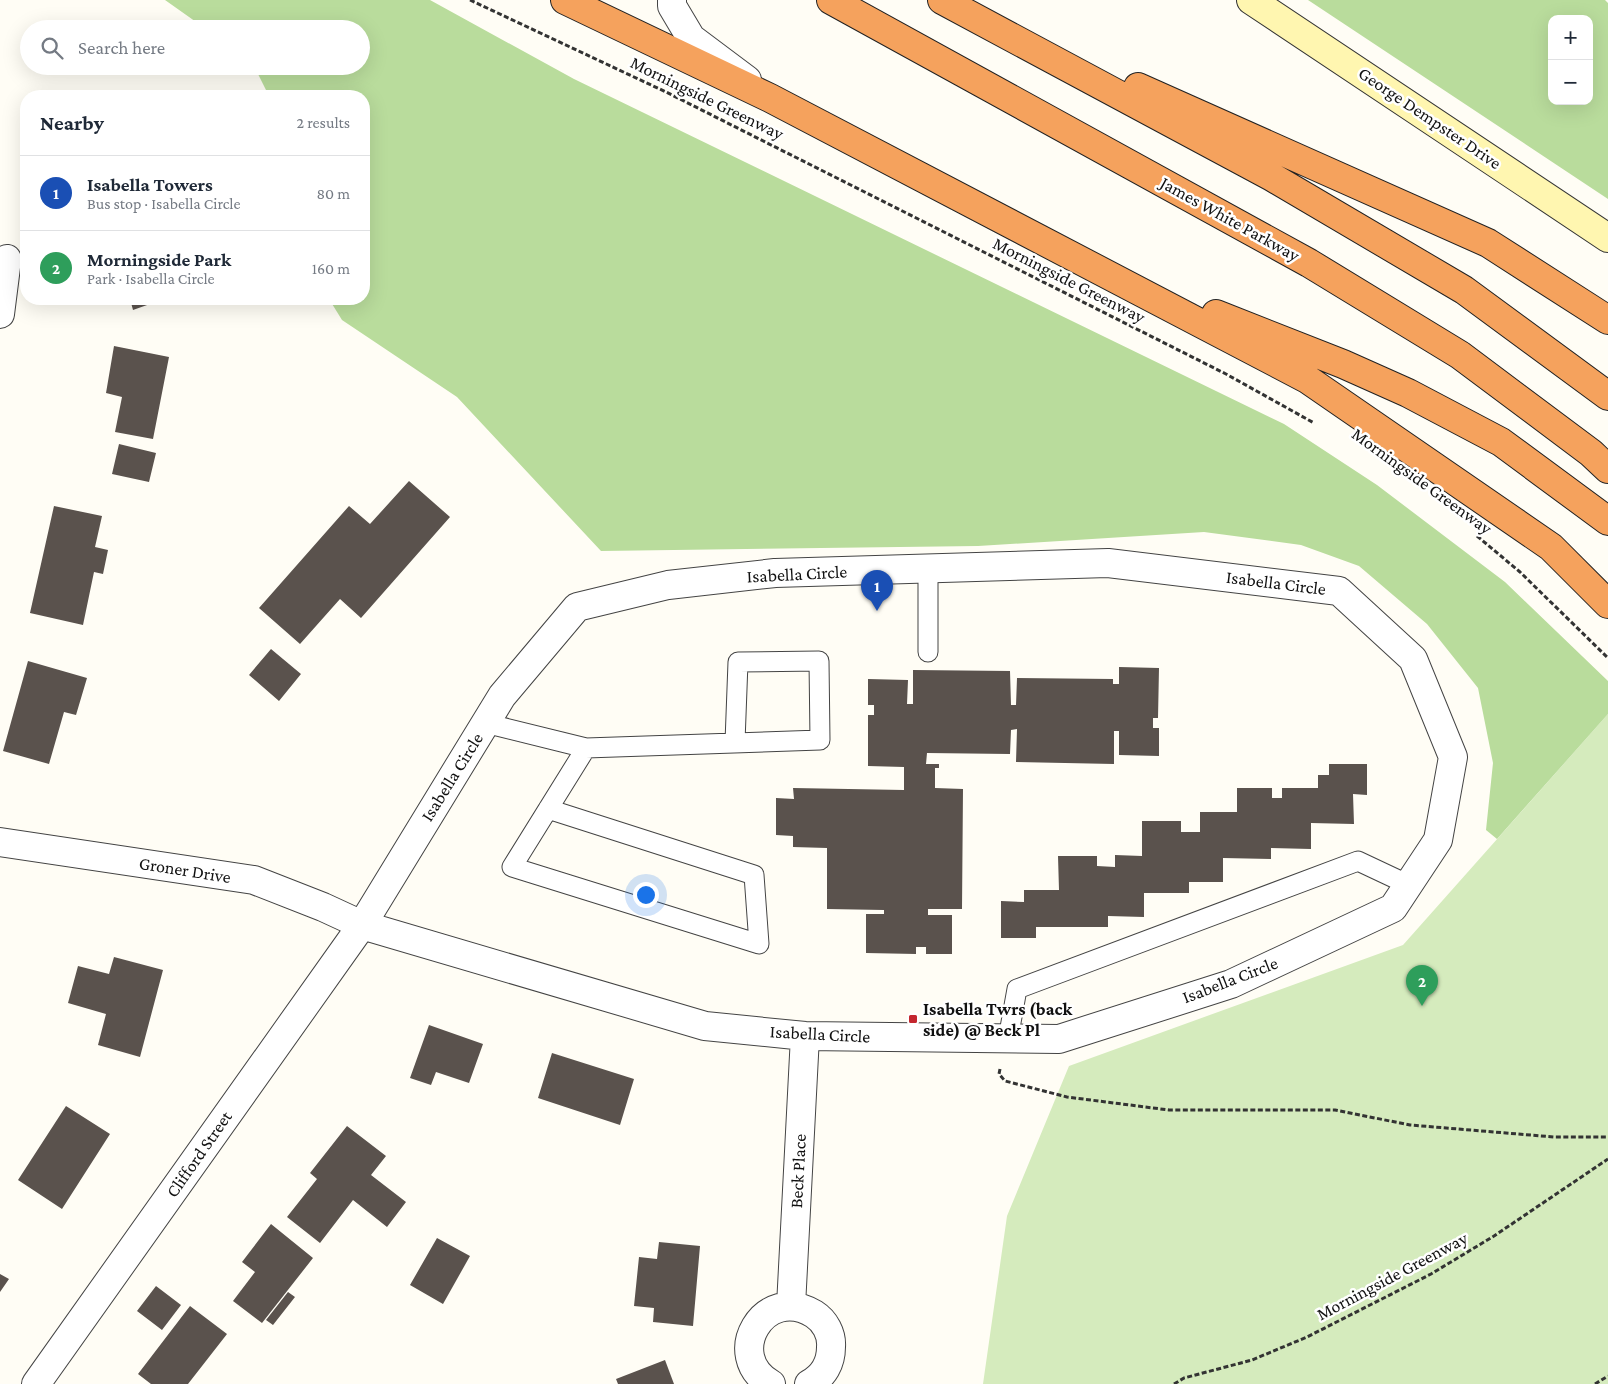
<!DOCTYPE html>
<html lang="en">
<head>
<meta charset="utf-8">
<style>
	:root { --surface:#fff; --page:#f6f6f7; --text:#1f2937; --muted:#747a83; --line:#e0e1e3; --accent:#ea580c }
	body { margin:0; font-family:"Crimson Pro",serif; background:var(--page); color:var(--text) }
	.controls { position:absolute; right:15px; top:15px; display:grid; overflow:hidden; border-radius:10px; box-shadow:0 5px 20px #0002 }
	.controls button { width:45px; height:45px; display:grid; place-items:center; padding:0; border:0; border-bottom:1px solid var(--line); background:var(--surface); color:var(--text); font:25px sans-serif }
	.you { position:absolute; left:645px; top:894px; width:18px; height:18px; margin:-12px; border:4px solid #fff; border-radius:50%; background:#1a73e8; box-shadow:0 0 0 8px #1a73e833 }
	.badge { display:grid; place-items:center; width:32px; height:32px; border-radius:50%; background:var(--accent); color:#fff; font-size:16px; font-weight:700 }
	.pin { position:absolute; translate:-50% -41px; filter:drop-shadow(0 1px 2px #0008) }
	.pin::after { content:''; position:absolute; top:26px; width:18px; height:15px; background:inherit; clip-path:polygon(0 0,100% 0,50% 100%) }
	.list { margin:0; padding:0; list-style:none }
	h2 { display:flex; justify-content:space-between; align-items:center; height:65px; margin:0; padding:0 20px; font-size:21px }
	h2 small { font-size:16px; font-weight:400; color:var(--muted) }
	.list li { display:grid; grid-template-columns:32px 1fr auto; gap:15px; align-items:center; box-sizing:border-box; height:75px; padding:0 20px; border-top:1px solid var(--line) }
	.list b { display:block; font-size:19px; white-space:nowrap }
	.list p { margin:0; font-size:16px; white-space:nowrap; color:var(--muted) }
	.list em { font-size:16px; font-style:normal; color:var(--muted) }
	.icon { flex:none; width:28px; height:28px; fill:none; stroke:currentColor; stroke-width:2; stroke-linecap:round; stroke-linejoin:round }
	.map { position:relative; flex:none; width:1608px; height:1384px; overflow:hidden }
	.search { position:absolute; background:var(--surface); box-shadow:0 5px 20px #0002; left:20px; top:20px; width:350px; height:55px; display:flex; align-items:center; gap:12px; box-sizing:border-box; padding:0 18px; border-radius:28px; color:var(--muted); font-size:19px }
	.panel { position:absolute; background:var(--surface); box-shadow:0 5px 20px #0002; left:20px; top:90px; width:350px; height:215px; border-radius:20px }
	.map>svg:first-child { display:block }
</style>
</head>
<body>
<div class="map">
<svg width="1608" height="1384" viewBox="0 0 1608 1384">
	<rect width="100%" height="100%" fill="#fffdf5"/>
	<path fill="#d5ebbd" d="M1608 714V1384H983L1007 1216 1069 1066 1403 945Z"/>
	<path fill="#b9dc9c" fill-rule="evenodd" d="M165 0H430L574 79 1284 424 1377 485 1505 582 1608 681V714L1497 839 1486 830 1493 763 1478 688 1427 624 1359 566 1301 545 1204 532 978 546 601 551 457 397 342 320 329 299H364V96H269L254 66H361V29H206Z
		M1308 0H1605L1608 3V199ZM1552 19H1589V101H1552Z"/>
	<path fill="#5a524d" d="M130 299H164L133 310Z
		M114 346 169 357 153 439 115 432 122 397 106 393Z
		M119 444 156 453 149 482 112 474Z
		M409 481 450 517 361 618 340 599 300 644 259 608 349 506 370 524Z
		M54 506 102 516 95 547 108 550 103 574 94 572 83 625 30 613Z
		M271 649 301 674 279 701 249 675Z
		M28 661 87 678 76 715 64 712 49 764 3 751Z
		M1119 667 1159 668 1158 718H1153V728H1159V756L1119 755V731H1114V764L1016 762 1017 729 1011 730 1010 754 927 753 926 764H939V768H935V788L963 789 962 909H928V915H952V954H926V947H916V954L866 953V914H884V910L827 909V848L793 847V836L776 835V798L794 799 793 788 904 790V767L868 766V715H874V705H868V679L908 680 907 704H913V670L1010 671 1011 705H1016L1017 678 1113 679V684H1119Z
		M1329 764H1367V795L1353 794 1354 824 1311 823V849L1271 848V859L1223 858V882H1189V893H1144V917L1108 916V927H1036V938H1001V901L1024 902V890H1059L1058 856H1097V866L1115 867V855L1142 856V821H1181V832H1200V812H1237V788H1272V798H1282V788H1318V775H1329Z
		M114 957 163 970 140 1057 98 1045 106 1014 68 1003 78 966 109 974Z
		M429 1025 483 1044 469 1083 436 1072 431 1085 410 1078Z
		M552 1053 634 1079 620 1125 538 1098Z
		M66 1106 110 1134 62 1209 18 1180Z
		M347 1126 386 1156 371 1175 406 1202 387 1227 353 1200 320 1243 287 1217 317 1179 310 1173Z
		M271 1224 313 1258 262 1323 233 1301 255 1272 242 1262Z
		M437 1238 470 1256 443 1304 410 1285Z
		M659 1242 700 1246 693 1326 653 1322 654 1308 634 1306 639 1257 657 1259Z
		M0 1274 9 1279 0 1292Z
		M156 1286 181 1305 162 1330 137 1311Z
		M288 1292 295 1297 273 1325 266 1320Z
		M190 1306 227 1334 188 1384H151L138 1374Z
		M665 1360 674 1384H618L616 1379Z"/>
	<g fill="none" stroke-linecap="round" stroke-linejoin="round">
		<defs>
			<path id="service" d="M928 652V568
				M485 723 586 748 820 740 819 661 738 662 735 742
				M548 809 754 875 759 944 512 867 586 748
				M1008 1039 1017 989 1358 861 1409 885"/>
			<path id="minor" d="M0 314 7 259
				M0 842 254 880 323 907 362 925 705 1026 805 1036 1059 1039 1231 984 1393 908 1438 840 1453 757 1413 659 1339 591 1108 563 775 573 668 585 577 607 502 696 362 925 36 1384
				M791 1306 805 1036
				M771 1384C722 1356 764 1283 814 1314 825 1321 832 1334 831 1347 831 1363 824 1376 809 1384"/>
			<path id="tertiary" d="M672 0V6L691 38 747 80"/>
			<path id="secondary" d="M1251 0 1608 238"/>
			<path id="motorway" d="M565 0 770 98 1307 379 1551 547 1608 604
				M831 0 1309 263 1460 355 1591 453 1608 469
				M942 0 1272 177 1464 290 1608 396
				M1138 87 1488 243 1608 320
				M1216 314 1343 364 1408 393 1501 442 1608 521"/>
		</defs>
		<use href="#service" stroke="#444" stroke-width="21"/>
		<use href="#minor" stroke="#444" stroke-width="30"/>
		<use href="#tertiary" stroke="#444" stroke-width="30"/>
		<use href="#secondary" stroke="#333" stroke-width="30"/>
		<use href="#motorway" stroke="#222" stroke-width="30"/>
		<path stroke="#333" stroke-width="3" stroke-dasharray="5 2.5" stroke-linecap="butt" d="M470 0 666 92 1226 374 1314 423
			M1477 536 1520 572 1608 658
			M1000 1069 999 1074 1005 1081 1067 1097 1169 1110H1335L1410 1125 1554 1137H1608
			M1174 1384 1184 1378 1252 1360 1307 1337 1431 1274 1494 1236 1608 1159
			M1595 1384 1608 1376"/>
		<use href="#service" stroke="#fff" stroke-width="19"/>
		<use href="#minor" stroke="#fff" stroke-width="28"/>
		<use href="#tertiary" stroke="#fff" stroke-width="28"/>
		<use href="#secondary" stroke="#fff6b0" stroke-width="28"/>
		<use href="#motorway" stroke="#f5a25d" stroke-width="28"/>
	</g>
	<rect fill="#c4262e" stroke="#fff" stroke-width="2" x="908" y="1014" width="10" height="10" rx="2.5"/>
	<g text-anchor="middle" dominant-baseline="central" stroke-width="5" stroke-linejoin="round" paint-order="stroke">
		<g font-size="18" fill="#111" stroke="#fff">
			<text transform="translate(707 98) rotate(26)">Morningside Greenway</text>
			<text transform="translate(1430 118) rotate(34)">George Dempster Drive</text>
			<text transform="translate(1230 219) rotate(29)">James White Parkway</text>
			<text transform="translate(1069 280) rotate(27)">Morningside Greenway</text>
			<text transform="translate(1422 481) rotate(36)">Morningside Greenway</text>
			<text transform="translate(797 574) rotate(-3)">Isabella Circle</text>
			<text transform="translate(1276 583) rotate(7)">Isabella Circle</text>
			<text transform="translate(452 777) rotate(-58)">Isabella Circle</text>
			<text transform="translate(185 870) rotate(9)">Groner Drive</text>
			<text transform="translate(1230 980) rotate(-21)">Isabella Circle</text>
			<text transform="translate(820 1034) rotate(3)">Isabella Circle</text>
			<text transform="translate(199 1154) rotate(-55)">Clifford Street</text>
			<text transform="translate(798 1171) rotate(-87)">Beck Place</text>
			<text transform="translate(1392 1276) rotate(-28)">Morningside Greenway</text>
		</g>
		<g font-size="18" font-weight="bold" fill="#111" stroke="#fff" text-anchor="start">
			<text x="923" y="1009">Isabella Twrs (back<tspan x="923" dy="21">side) @ Beck Pl</tspan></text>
		</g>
	</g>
</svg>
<div class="controls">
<button>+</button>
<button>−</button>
</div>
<div class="you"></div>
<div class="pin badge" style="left:877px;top:611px;background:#1a4fb4">1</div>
<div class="pin badge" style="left:1422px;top:1006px;background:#2e9e5b">2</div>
<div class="search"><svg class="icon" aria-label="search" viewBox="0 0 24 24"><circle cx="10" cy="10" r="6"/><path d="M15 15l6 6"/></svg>Search here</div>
<section class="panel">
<h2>Nearby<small>2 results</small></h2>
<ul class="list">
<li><span class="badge" style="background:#1a4fb4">1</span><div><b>Isabella Towers</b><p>Bus stop · Isabella Circle</p></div><em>80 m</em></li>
<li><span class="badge" style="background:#2e9e5b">2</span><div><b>Morningside Park</b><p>Park · Isabella Circle</p></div><em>160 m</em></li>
</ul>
</section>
</div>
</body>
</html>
